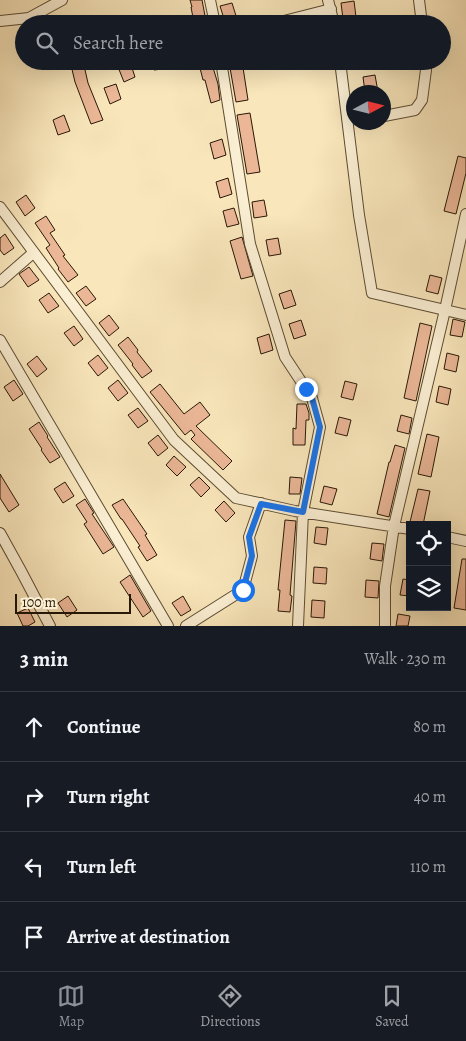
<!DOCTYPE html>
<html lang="en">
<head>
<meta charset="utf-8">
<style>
	:root { --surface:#171b24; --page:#20242c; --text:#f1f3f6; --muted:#9ea1a6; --line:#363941; --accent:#8c9099 }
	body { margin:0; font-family:Alegreya,serif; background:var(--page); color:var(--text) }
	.controls { position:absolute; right:15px; bottom:15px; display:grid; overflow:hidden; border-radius:0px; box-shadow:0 5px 20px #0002 }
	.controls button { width:45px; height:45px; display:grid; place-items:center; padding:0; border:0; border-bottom:1px solid var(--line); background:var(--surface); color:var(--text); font:25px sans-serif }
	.compass { position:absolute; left:346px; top:85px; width:45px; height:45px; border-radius:50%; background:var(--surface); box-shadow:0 5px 20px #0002; rotate:83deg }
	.scale { position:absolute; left:15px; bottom:12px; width:116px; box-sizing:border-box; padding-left:5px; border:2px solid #281806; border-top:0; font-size:14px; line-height:18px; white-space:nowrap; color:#281806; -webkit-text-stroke:4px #fbefd3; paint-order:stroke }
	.stop { position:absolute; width:15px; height:15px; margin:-11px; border:4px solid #1a73e8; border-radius:50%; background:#fff }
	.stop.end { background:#1a73e8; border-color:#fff; box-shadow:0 1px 5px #0008 }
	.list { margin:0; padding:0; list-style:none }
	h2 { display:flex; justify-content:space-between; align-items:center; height:65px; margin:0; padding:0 20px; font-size:21px }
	h2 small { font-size:16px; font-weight:400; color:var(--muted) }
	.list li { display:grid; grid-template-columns:32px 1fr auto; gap:15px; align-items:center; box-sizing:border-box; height:70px; padding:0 20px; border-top:1px solid var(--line) }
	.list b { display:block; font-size:19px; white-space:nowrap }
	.list em { font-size:16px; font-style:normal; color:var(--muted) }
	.icon { flex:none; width:28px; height:28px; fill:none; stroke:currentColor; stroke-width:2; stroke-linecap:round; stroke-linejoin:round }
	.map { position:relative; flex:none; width:466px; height:626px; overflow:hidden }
	.search { position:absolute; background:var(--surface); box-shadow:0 5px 20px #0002; left:15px; right:15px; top:15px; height:55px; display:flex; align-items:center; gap:12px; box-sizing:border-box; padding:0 18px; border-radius:28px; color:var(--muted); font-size:19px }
	.sheet { height:345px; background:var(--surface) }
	nav { display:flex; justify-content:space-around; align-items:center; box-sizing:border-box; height:70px; border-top:1px solid var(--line); background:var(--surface); font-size:14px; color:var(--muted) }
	nav a { display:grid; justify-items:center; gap:2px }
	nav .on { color:var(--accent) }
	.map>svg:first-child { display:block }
</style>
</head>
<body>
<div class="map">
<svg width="466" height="626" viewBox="0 0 466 626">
	<rect width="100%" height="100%" fill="#f9e6bb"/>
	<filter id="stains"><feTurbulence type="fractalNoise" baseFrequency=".004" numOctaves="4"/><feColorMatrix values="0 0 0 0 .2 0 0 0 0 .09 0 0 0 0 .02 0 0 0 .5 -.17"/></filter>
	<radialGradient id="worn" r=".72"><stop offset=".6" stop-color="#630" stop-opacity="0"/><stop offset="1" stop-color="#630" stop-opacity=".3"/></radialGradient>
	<path fill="#ebb797" stroke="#281806" d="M190 0H202L206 21 194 23 191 7H192Z
		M354 1 356 17 343 19 341 3Z
		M232 3 237 19 225 22 220 6Z
		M70 61H83L88 83 103 120 91 124 75 82Z
		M153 61H170L171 68 154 70Z
		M211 61 218 84 220 100 211 103 205 80H203L199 64Z
		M237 61H242L248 100 236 102 229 62Z
		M130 62 135 77 124 82 118 67Z
		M375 75 378 92H365L363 77Z
		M116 84 121 99 110 104 104 88Z
		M250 113 260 172 247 174 237 115Z
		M64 115 70 131 58 135 53 120Z
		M222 139 226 155 214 159 210 143Z
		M458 156 466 158V173L456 214 444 211Z
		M228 178 232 194 220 198 216 182Z
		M26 195 35 208 25 216 16 202Z
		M264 200 267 216 254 218 252 202Z
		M234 208 239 224 227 227 223 211Z
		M46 216 55 230 50 233 65 255 63 256 78 275 68 282 58 269 59 268 46 248 50 245 35 223Z
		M5 234 14 248 4 255 0 250V238Z
		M242 237 253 276 241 279 230 241Z
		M278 238 281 254 269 256 266 240Z
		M29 267 39 280 28 287 19 274Z
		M430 275 442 278 438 294 426 291Z
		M86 286 96 299 86 306 76 293Z
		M291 290 296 305 284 309 279 294Z
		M49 293 59 306 48 313 39 300Z
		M109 315 119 328 109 336 99 323Z
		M453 319 465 322 462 337 450 335Z
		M301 320 306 335 294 339 289 324Z
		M420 323 432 326 416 401 404 398Z
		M74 326 83 339 74 346 64 333Z
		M269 334 273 350 261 354 257 338Z
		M128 337 138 350 137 352 152 371 142 378 132 365 133 364 118 345Z
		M447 353 459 356 456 372 444 369Z
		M98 355 108 368 98 376 88 363Z
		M37 356 47 369 37 377 27 364Z
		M14 380 23 394 13 401 4 387Z
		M118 380 128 393 118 401 108 388Z
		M345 381 357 384 353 400 341 397Z
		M160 384 184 414 200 402 210 415 196 426 232 461 223 470 191 439 195 435 191 430 185 435 150 392Z
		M439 386 451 389 448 405 436 402Z
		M297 404H306L309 413V420H306L305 445H293V428L296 429Z
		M138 408 148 421 138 428 128 415Z
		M401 415 412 418 409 434 397 431Z
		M339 417 351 420 347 436 335 433Z
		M39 422 48 436 47 437 60 457 50 463 41 450 42 449 29 429Z
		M427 434 439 437 431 477 418 474Z
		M158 435 168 448 158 456 148 443Z
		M395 445 405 448 389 517 377 514 389 462H390Z
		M174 456 186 467 177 476 166 465Z
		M0 474 19 505 9 512 0 498Z
		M199 477 210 488 201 497 190 485Z
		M290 477 302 478 300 494H289Z
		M65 482 74 496 63 503 54 489Z
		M324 486 337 489 332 505 320 502Z
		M418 489 430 491 423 525 410 522Z
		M85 499 94 513 92 514 114 547 103 554 84 524 87 522 76 505Z
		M123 499 147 534 145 535 157 555 147 561 138 547 140 546 122 519H121L112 505Z
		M224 501 235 513 226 522 215 510Z
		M285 520 296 521 290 595 292 596 290 612 278 611 280 590H278Z
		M316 527 328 528 326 545 314 543Z
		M372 543 384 544 382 561 370 559Z
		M462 559H466V610L454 608Z
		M314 567 327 568 326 584 313 583Z
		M130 575 151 611 143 617 120 582Z
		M403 579 410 580V596L400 595Z
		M366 580 379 581 378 598 365 597Z
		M68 596 77 610 67 617 58 603Z
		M183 596 191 610 181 616 172 603Z
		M312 600 325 601 324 618 311 617Z
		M28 608 35 622 28 626H23L17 613Z
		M398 614 410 616 408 626H396Z"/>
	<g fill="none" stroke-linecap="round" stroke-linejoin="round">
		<defs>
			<path id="minor" d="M210 0 215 24
				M328 0 334 24
				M419 0 422 24
				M0 21 29 18 62 0
				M272 24 331 9
				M221 61 250 244 285 357 312 398 320 427 303 512 298 626
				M340 61 359 215 372 293 466 315
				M384 116 415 110 422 100 426 70V61
				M0 207 174 440 236 498 295 511 410 529
				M0 282 33 253
				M0 340 168 626
				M0 533 21 571 50 626
				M447 537 466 541
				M186 626 243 590 252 556 249 537 261 503
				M385 626V586L394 526 445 310 466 214"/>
		</defs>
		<use href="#minor" stroke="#5c4c33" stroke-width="12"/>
		<use href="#minor" stroke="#fbefd3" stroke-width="10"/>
	</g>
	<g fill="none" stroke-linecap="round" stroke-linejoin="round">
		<path stroke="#1a73e8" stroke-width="6" d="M243 590 252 556 249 537 261 504 303 512 320 427 312 398 306 389"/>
	</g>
	<rect width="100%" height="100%" filter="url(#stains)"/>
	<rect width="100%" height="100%" fill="url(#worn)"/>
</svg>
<div class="controls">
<button><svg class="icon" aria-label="locate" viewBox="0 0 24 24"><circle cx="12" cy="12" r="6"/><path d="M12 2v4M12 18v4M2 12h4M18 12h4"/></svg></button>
<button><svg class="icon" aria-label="layers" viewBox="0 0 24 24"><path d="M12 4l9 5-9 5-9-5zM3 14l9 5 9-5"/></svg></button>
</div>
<svg class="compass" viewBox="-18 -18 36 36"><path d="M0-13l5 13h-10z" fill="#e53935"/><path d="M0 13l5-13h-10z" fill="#9ea1a6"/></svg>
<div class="scale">100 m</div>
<div class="stop" style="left:243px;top:590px"></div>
<div class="stop end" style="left:306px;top:389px"></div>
<div class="search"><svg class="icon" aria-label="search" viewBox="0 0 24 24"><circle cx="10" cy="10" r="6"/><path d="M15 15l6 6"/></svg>Search here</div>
</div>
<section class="sheet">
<h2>3 min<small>Walk · 230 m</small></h2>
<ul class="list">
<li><svg class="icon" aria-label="ahead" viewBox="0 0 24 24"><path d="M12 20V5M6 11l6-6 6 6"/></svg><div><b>Continue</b></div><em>80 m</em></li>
<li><svg class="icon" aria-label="right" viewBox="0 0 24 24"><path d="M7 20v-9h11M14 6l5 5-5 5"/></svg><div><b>Turn right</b></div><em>40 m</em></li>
<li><svg class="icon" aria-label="left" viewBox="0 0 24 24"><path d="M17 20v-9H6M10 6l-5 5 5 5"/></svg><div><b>Turn left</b></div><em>110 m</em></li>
<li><svg class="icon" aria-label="arrive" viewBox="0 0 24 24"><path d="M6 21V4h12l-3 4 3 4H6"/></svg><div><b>Arrive at destination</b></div></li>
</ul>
</section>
<nav>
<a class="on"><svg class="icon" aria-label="map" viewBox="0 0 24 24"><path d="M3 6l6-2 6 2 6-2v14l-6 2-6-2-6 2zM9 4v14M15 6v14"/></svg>Map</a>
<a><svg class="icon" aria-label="directions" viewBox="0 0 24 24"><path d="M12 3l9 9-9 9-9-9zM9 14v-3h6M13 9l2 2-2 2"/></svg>Directions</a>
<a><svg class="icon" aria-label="saved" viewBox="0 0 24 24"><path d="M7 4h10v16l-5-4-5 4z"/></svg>Saved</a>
</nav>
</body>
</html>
